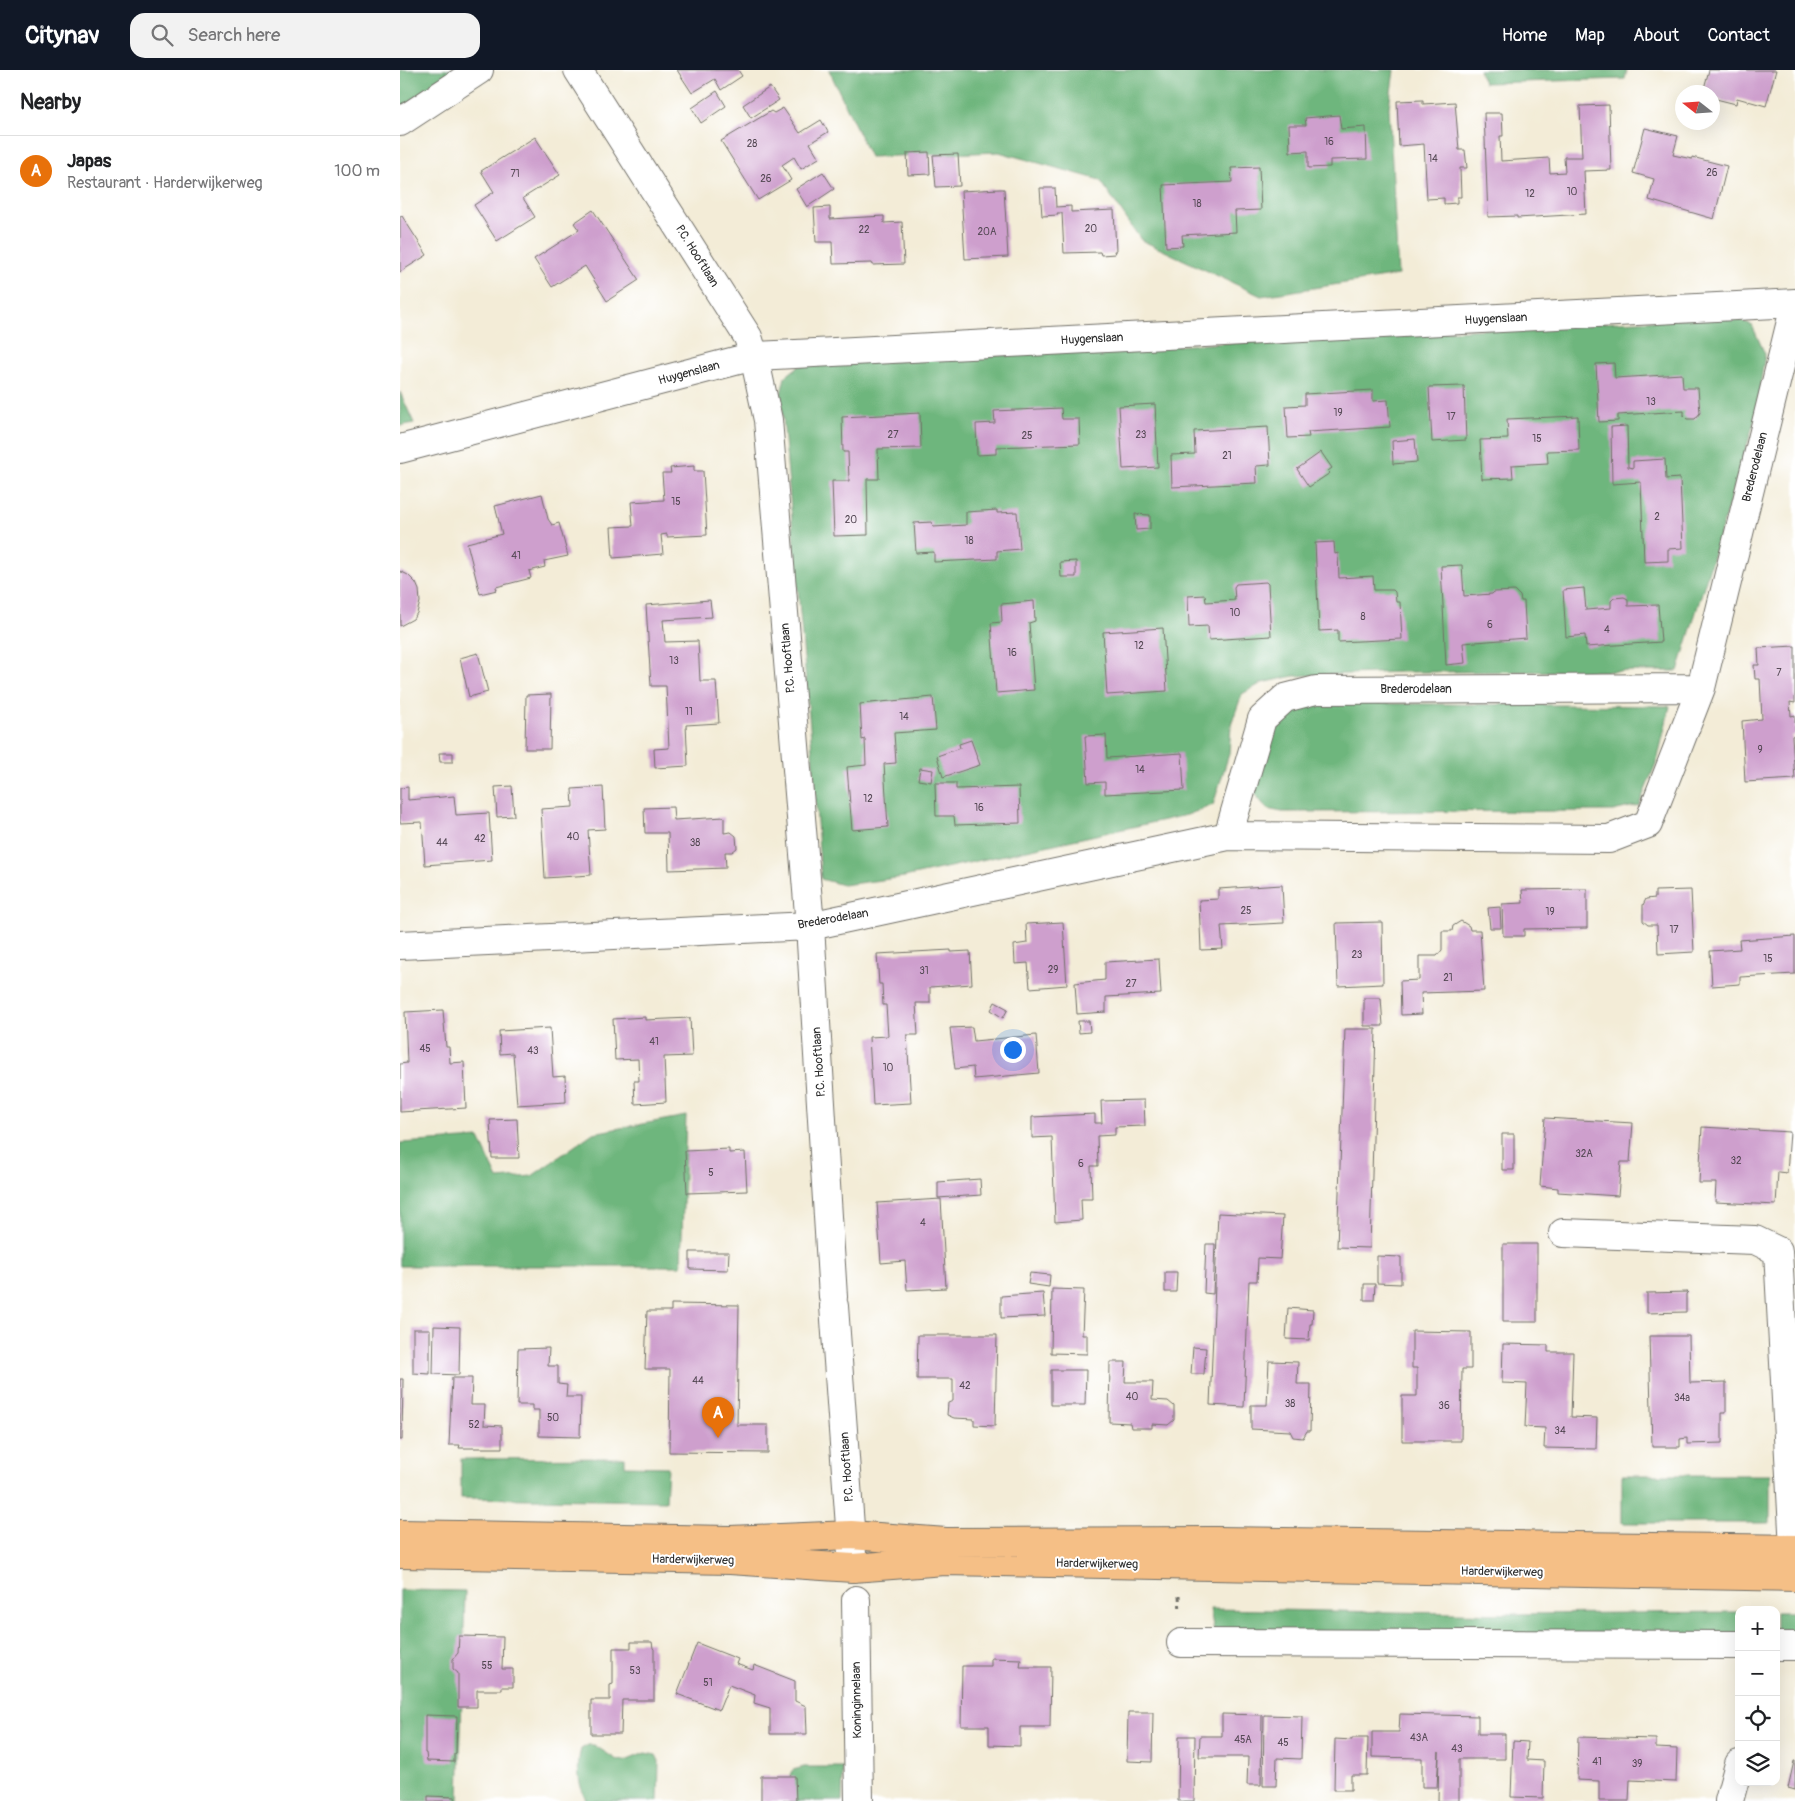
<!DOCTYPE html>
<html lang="en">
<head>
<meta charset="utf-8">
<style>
	:root { --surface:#fff; --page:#f2f2f2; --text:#202124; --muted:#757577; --line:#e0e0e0; --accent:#111827 }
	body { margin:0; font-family:Pangolin,sans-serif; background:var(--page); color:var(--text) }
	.controls { position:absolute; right:15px; bottom:15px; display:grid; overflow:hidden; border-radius:10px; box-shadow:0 5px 20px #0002 }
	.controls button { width:45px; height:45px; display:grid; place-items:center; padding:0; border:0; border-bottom:1px solid var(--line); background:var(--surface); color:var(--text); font:25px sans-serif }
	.compass { position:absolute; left:1275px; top:15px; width:45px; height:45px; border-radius:50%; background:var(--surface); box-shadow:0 5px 20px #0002; rotate:287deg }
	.you { position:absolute; left:612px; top:979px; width:18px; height:18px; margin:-12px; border:4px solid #fff; border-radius:50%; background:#1a73e8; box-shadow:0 0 0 8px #1a73e833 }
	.badge { display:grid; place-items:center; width:32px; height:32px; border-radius:50%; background:var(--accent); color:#fff; font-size:16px; font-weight:700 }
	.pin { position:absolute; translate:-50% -41px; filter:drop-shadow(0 1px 2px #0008) }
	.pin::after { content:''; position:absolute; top:26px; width:18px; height:15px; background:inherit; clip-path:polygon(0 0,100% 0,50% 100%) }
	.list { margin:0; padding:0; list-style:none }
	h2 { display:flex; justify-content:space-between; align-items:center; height:65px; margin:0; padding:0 20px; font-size:21px }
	h2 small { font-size:16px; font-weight:400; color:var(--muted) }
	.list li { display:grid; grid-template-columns:32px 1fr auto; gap:15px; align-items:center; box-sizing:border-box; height:70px; padding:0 20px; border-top:1px solid var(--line) }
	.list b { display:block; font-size:19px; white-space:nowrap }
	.list p { margin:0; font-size:16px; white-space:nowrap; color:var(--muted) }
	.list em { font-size:16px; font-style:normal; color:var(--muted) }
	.icon { flex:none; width:28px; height:28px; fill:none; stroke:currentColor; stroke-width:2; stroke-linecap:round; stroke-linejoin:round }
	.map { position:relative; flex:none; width:1395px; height:1731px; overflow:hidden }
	header { display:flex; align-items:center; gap:30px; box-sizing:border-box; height:70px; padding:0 25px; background:var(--accent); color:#fff }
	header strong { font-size:24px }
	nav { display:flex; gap:28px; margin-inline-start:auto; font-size:18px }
	.search { width:350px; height:45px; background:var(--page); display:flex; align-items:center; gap:12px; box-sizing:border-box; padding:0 18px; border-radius:15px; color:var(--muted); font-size:19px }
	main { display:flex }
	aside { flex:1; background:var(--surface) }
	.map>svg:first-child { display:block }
</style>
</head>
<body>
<header>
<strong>Citynav</strong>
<div class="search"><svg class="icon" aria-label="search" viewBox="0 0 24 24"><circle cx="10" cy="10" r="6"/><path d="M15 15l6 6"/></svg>Search here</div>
<nav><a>Home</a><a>Map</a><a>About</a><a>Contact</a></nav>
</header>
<main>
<aside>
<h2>Nearby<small></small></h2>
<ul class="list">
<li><span class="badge" style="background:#e8710a">A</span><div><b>Japas</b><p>Restaurant · Harderwijkerweg</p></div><em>100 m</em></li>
</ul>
</aside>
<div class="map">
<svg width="1395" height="1731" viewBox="0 0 1395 1731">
	<rect width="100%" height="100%" fill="#fff"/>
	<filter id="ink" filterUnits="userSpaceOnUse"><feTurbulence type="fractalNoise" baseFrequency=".02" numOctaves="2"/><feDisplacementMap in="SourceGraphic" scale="10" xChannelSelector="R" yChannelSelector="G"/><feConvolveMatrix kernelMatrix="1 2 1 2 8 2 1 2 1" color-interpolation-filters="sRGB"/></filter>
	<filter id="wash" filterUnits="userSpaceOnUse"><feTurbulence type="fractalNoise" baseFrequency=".0096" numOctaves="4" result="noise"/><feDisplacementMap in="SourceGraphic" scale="20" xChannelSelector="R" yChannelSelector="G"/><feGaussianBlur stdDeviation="1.12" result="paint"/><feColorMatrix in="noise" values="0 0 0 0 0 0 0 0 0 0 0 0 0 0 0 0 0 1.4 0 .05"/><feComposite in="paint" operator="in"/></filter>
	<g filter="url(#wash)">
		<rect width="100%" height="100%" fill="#f3ecd7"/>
		<path fill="#6eb67d" stroke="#4c7054" d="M0 0H58L0 39Z
			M429 0H994L989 37 998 205 861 226 741 170 700 110 599 82 470 87Z
			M1079 0H1227L1225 9 1084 13Z
			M1331 246 1352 255 1365 284 1355 349 1278 601 1002 602 894 606 862 613 842 624 831 655 829 684 813 735 787 745 504 807 443 815 421 809 412 680 381 324 385 307 399 296Z
			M0 322 14 353 0 356Z
			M907 633 1270 636 1257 691 1239 735 1213 741 882 742 867 739 853 721 878 643Z
			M286 1046 281 1196H0V1073L79 1068 98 1109 132 1106 193 1063Z
			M225 1388V1396L268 1397 266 1431 61 1428V1389Z
			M1222 1405H1370V1453H1222Z
			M0 1520 65 1521 59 1731H0Z
			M810 1539 1115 1544 1339 1542V1569L814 1562Z
			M1376 1542H1395V1569H1376Z
			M188 1675H194L217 1690 225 1691 245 1683 256 1685 259 1691 258 1731H187C178 1716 176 1696 181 1679Z
			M404 1697H443L442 1731H389L390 1705 393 1700Z"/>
		<g id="blocks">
			<path fill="#ce9fcd" d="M277 0H338L342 6 321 20 315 9 292 23Z
				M1309 0H1376L1366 36 1337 28 1336 34 1312 28V22H1303Z
				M370 17 379 30 351 48 343 35Z
				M317 21 326 36 301 53 292 38Z
				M1023 30V34L1055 32 1059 80H1065L1067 98H1060L1061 127H1057V133L1044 134V128L1027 129 1024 74 999 76 997 31Z
				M1209 35 1211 100 1184 101 1186 144 1117 148V146L1088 147 1084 43H1102L1103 66H1100L1101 91 1149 88 1150 103 1165 102 1164 87H1182L1180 36Z
				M383 38 400 63 421 50 428 62 410 73 419 88 401 99 394 87 382 95 391 110 358 130 321 71 371 41 374 43Z
				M939 45 941 59 966 57 967 89 930 90V97L908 98V81L890 82 889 55H906L905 48Z
				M1245 58 1278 66 1273 85 1292 89V87L1327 96 1314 149 1249 130 1254 109 1233 103Z
				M135 67 160 105 123 128 135 147 97 171 74 135 94 122 81 101Z
				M529 82 530 104 508 105 507 83Z
				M558 84 560 116 536 117 533 85Z
				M859 97 861 140 835 141 836 162 782 165 783 176 766 177 763 115 832 112 831 98Z
				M423 102 434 119 407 137 396 119Z
				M640 118H655L656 137 671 136V142L714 140 716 181H714L715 184 701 185 700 182 664 183 662 143H657L658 145 642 146Z
				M600 119H604L608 187 565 189 561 121Z
				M430 137V149L484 146V153L502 152 504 194 473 195 472 193 433 194 432 172H416L414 138Z
				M193 140 239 210 207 231 185 196 152 217 134 189 179 160 174 153Z
				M2 146 27 185 0 202V147Z
				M1214 293 1215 308 1282 304 1283 318H1298L1300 343 1295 349H1287L1284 346V341L1218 345V351L1199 352 1196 294Z
				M1064 316 1066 370 1032 372 1029 317Z
				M973 320V331L988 330 990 357 908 362 909 367 888 368 886 336 905 335V324Z
				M755 334 758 397 723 399 719 336Z
				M661 338 662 349H679L680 374 596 377V384L577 385 576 354 595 353 594 341Z
				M520 343 521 378 478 379 479 409H467L468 465 434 466 432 411H449L448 382H443L442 347Z
				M1178 346 1179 380 1147 381 1148 393 1112 395 1113 408 1082 409 1080 370 1108 369 1107 349Z
				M1227 356 1228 397 1233 398V391L1265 389 1266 409 1280 408 1283 478 1268 479V491L1244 492 1241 412 1212 414 1211 357Z
				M868 357 870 395 856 396 857 413 772 417 771 385 795 384 794 361Z
				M1015 369 1017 392 993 394 992 371Z
				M921 382 932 398 928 401 930 403 909 417 897 399Z
				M294 396V401H303L307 465 267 467V464L261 465 263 484 213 488 211 457 233 456 231 432 264 430 262 403H271L270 398Z
				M142 424 148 449 152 455 159 453 168 486 144 491 145 497 129 501 131 508 96 517 97 520 80 524 67 473 102 464 95 436Z
				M597 440V443L617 442 620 479 597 481V489L534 492V482L516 483 514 453 532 452 533 457 566 455V442Z
				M735 444 750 445V459L736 460Z
				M934 472 935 484 938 483 939 508 973 506 974 520H993L995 522 996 532H1000L1002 569 938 572V560L919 561 915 473Z
				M676 491V507H661L660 492Z
				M1062 495 1064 526 1092 524 1094 522 1115 521 1120 526 1121 531H1124L1126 568 1063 573 1065 593 1046 595 1041 496Z
				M0 501 8 505 16 513 19 520 20 532 17 543 13 549 0 556Z
				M866 512 868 514 871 566 809 570 808 556 789 557 788 526 805 525 806 532 835 530 834 517 836 514Z
				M1184 518 1186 540 1211 538V531L1214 528 1224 527 1228 529V536L1258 535 1261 572 1186 577 1185 565 1166 567 1163 520Z
				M310 530 312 547 263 550 265 572 298 571 300 611H316L319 653 286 655 288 696 255 698 254 679 269 678 266 616H251L246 535Z
				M634 531 635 551 629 553 634 620 596 623 591 553 602 552 601 534Z
				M763 558 767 621 707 625 703 562Z
				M1395 576V633L1390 632 1391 646 1395 645V665L1392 666 1395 709 1345 712 1342 651 1362 649 1360 609H1355L1354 595H1359L1358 578Z
				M78 583 88 622 69 627 60 588Z
				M151 624 150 679H125L126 625Z
				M533 627 536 660 494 663 496 693 484 694 488 757 452 760 447 697 466 695 465 669 462 670 460 634Z
				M706 665 707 688 782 683 784 720 705 724V712L688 713 685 666Z
				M571 670 580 695 543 707 537 686 560 678 559 674Z
				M39 683H53V692H40Z
				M520 698 533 700 531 712 518 710Z
				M535 713H556V719L619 717 620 753 555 755 554 746H536Z
				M112 716 114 746 97 747 95 717Z
				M8 717V730L54 726 56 745 89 743 92 790 25 795 22 752 0 753V718Z
				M203 717 205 759 188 760 191 805 145 808 141 739 173 737 172 719Z
				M273 737 274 750 324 747V763L331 762 336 766 337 778 332 782H325L326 798 269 800 268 763H245L244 738Z
				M882 815 884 853 821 856 823 879 801 880 799 830 818 829V819Z
				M1187 819V858L1124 859V866H1103L1102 834 1123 833 1122 820Z
				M1291 820 1294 882 1258 884 1257 855H1248L1243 851V835L1246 829 1255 828V821Z
				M1100 837 1101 858H1090L1088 838Z
				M1061 851 1069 856 1070 860H1080L1084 921 1021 923 1022 944 1001 945 1000 911 1019 910V886H1037L1042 880V861H1052L1053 856Z
				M663 852 667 915 630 918 628 893 615 894 614 875 627 873 626 854Z
				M982 852 983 914 938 916 936 853Z
				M1395 866V904L1340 907V914L1312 916 1310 881 1340 879 1339 870Z
				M551 880V882L570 881 572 914 530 917V933H516L518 965H507L511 1033 473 1035 469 967 488 966 486 935H483L482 914H479L477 884Z
				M759 889 761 924 706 927V942L677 944 675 913 705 910V892Z
				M964 928H981L983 956H964Z
				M595 932 608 939 603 948 591 940Z
				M43 940 46 977H49L50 993 64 992 66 1038 0 1042V994L7 993 5 942Z
				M245 947V950L290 948 292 986 264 987 266 1032 235 1034 234 1011H239L238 989 215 990 213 949Z
				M678 951H689L690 962 679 963Z
				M572 957 574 971 636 965 639 1003 574 1009 573 997 555 999 550 958Z
				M150 958 153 1007 165 1006 166 1032 117 1035 113 983 100 984 99 961Z
				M945 959H976L970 1178 937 1177Z
				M744 1030 745 1056 715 1057V1065L697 1066 698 1096H691L692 1129H681L682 1150 655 1152 652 1067 632 1068V1047L695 1044V1053H702L701 1031Z
				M1145 1048 1233 1053 1230 1092H1221L1218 1126 1158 1122V1118L1140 1116Z
				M117 1049 119 1088H92L90 1050Z
				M1302 1057 1390 1062 1387 1103 1378 1102 1376 1135 1315 1132 1316 1113H1299Z
				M1102 1064H1114V1100H1102Z
				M329 1079V1083L345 1082 347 1121 287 1123 285 1081Z
				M580 1109 581 1125 538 1128V1112Z
				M541 1129 546 1218 507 1220 505 1191 481 1193 477 1133Z
				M818 1143 883 1146 880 1189 858 1188 857 1211H849L844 1337 810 1335Z
				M806 1174H815L813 1224 804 1223Z
				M1103 1174H1137V1252H1103Z
				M290 1182H329L328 1200 290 1199Z
				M977 1186 1001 1187V1214L977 1213Z
				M765 1202H777L776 1222H765Z
				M630 1203 650 1205 649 1217 628 1214Z
				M964 1214H975L974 1230H964Z
				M652 1219 684 1220 682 1265H687V1284L651 1283Z
				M1288 1222 1286 1224V1242L1247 1243V1223Z
				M643 1223 645 1246 601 1248V1226Z
				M271 1234 339 1235 337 1355H368V1383L269 1382 270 1299H245L247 1241H271Z
				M888 1238 913 1240 912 1254H910L909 1270 886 1269Z
				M34 1256 60 1257 59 1305 33 1304Z
				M13 1259H30V1304L13 1303Z
				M1012 1261 1071 1262V1299H1062L1061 1371H1002V1326H1017V1298H1012Z
				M518 1265H597L595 1356 574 1355V1349L554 1348 547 1345 548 1333 553 1331V1309H517Z
				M1249 1266H1289L1290 1313 1326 1312V1343H1322V1373L1287 1374V1368L1280 1369V1377H1252Z
				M1103 1274 1148 1275V1282H1173L1171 1347 1197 1348 1196 1379 1144 1378 1145 1358 1125 1357 1127 1314 1102 1313Z
				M793 1277 806 1278 804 1304H791Z
				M149 1278 148 1296H158V1314L167 1315 166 1327H181L180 1367 139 1366V1340H132V1335H117L118 1279Z
				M869 1291 898 1292 897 1314H911L910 1361H907L903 1368 893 1367 890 1361 851 1359V1335H867Z
				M710 1292H726L725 1312H753L752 1330 768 1331 774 1336V1350L768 1355 752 1354V1358H731L730 1353 709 1352Z
				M651 1300H686L685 1335H651Z
				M52 1308H72L71 1335H85L84 1355 102 1356V1378H59L60 1375H49Z
				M0 1309H3L2 1370H0Z
				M59 1566 103 1567 102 1599H113V1617H102V1620H77V1637H58V1603L53 1599V1589L58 1583Z
				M231 1572H252L253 1578 254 1579V1630H222L221 1664H191V1630H210V1615L213 1614V1578H231Z
				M297 1573 338 1589 336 1594 353 1600 354 1595 395 1611V1631L406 1636 407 1664H370V1638L354 1633 355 1625 329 1615 319 1640 277 1624Z
				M591 1588 621 1589 620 1597H651L650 1657H620V1676L589 1675V1656H561L562 1596H591Z
				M728 1642H753L752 1692 727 1691Z
				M822 1644 862 1645 861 1715H847L848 1687H799L800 1666H822Z
				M1000 1644 1078 1646V1664H1105V1689H1059V1731H1038L1039 1682 1037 1717H1022V1688L972 1687V1662H999Z
				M25 1645 57 1646 56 1683 54 1684V1692L27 1691 26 1683H25Z
				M864 1645 902 1646 901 1689 877 1688 876 1716H863Z
				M779 1666H795L794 1731H778Z
				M1178 1667 1256 1669V1678L1277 1679 1276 1712 1230 1710 1229 1731H1199V1711L1177 1710Z
				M952 1668H968L967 1705H951V1720H934L935 1669 952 1670Z
				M1113 1671 1128 1672 1127 1690 1144 1691 1143 1728 1111 1727Z
				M1394 1691H1395V1720L1388 1718Z
				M361 1706H395L396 1731H361Z
				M28 1726 55 1727V1731H28Z"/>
		</g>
	</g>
	<g filter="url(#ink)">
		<use href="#blocks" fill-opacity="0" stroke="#716f67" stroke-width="1"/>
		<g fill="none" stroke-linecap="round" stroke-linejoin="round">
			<defs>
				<path id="minor" d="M178 0 348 267 354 286 368 350 410 856 433 1227
					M0 52 79 0
					M0 379 354 286 1395 233
					M828 766 862 649 885 628 916 620 1301 618
					M0 875 410 856 828 766 1209 769 1248 754 1301 618 1395 235
					M1163 1163 1355 1170 1378 1181 1394 1479
					M434 1236 453 1498
					M456 1530 459 1731
					M781 1573 1339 1575
					M1376 1576H1395
					M1329 1731 1339 1694"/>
				<path id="major" d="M0 1464 330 1470 451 1465 546 1472 815 1471 1395 1479
					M0 1484 330 1490 453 1498 544 1491 1395 1507"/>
			</defs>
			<use href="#minor" stroke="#716f67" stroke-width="30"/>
			<use href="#major" stroke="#716f67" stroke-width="30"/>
			<path stroke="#716f67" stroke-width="3" stroke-dasharray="4 4" stroke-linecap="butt" d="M779 1526 780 1542"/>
			<use href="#minor" stroke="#fff" stroke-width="28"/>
			<use href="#major" stroke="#f5bf86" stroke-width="28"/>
		</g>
	</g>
	<g text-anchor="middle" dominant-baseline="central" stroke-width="4" stroke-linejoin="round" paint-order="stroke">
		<g font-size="10" fill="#544854">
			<text x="929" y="72">16</text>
			<text x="352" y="74">28</text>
			<text x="1033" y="89">14</text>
			<text x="1312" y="103">26</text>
			<text x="115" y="104">71</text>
			<text x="366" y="109">26</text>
			<text x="1172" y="122">10</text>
			<text x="1130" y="124">12</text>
			<text x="797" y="134">18</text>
			<text x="691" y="159">20</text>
			<text x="464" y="160">22</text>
			<text x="587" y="162">20A</text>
			<text x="1251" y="332">13</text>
			<text x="938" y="343">19</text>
			<text x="1051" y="347">17</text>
			<text x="493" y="365">27</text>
			<text x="741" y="365">23</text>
			<text x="627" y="366">25</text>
			<text x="1137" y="369">15</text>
			<text x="827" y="386">21</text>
			<text x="276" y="432">15</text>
			<text x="1257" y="447">2</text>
			<text x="451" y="450">20</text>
			<text x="569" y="471">18</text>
			<text x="116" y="486">41</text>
			<text x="835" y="543">10</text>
			<text x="963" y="547">8</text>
			<text x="1090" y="555">6</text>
			<text x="1207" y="560">4</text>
			<text x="739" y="576">12</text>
			<text x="612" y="583">16</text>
			<text x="274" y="591">13</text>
			<text x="1379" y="603">7</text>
			<text x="289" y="642">11</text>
			<text x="504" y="647">14</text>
			<text x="1360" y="680">9</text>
			<text x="740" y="700">14</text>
			<text x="468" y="729">12</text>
			<text x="579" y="738">16</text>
			<text x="173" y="767">40</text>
			<text x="80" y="769">42</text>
			<text x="42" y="773">44</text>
			<text x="295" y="773">38</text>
			<text x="846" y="841">25</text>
			<text x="1150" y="842">19</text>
			<text x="1274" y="860">17</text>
			<text x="957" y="885">23</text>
			<text x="1368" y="889">15</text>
			<text x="653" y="900">29</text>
			<text x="524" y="901">31</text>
			<text x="1048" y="908">21</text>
			<text x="731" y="914">27</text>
			<text x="254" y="972">41</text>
			<text x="25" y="979">45</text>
			<text x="133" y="981">43</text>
			<text x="488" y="998">10</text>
			<text x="1184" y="1084">32A</text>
			<text x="1336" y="1091">32</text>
			<text x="681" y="1094">6</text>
			<text x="311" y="1103">5</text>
			<text x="523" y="1153">4</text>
			<text x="298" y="1311">44</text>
			<text x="565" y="1316">42</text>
			<text x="732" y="1327">40</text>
			<text x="1282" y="1328">34a</text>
			<text x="890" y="1334">38</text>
			<text x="1044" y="1336">36</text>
			<text x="153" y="1348">50</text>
			<text x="74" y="1355">52</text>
			<text x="1160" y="1361">34</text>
			<text x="87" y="1596">55</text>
			<text x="235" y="1601">53</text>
			<text x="308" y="1613">51</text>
			<text x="1019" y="1668">43A</text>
			<text x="843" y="1670">45A</text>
			<text x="883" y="1673">45</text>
			<text x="1057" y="1679">43</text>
			<text x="1197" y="1692">41</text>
			<text x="1237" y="1694">39</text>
		</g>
		<g font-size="12" fill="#2b2b2b" stroke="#fff">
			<text transform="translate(297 186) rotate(58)">P.C. Hooftlaan</text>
			<text transform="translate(1096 249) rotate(-3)">Huygenslaan</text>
			<text transform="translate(692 269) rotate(-3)">Huygenslaan</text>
			<text transform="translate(289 303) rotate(-15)">Huygenslaan</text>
			<text transform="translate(1355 397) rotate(-76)">Brederodelaan</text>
			<text transform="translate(388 588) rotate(-95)">P.C. Hooftlaan</text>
			<text x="1016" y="619">Brederodelaan</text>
			<text transform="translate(433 849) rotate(-10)">Brederodelaan</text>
			<text transform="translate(419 992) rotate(-94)">P.C. Hooftlaan</text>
			<text transform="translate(447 1397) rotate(-94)">P.C. Hooftlaan</text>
			<text transform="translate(293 1490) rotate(1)">Harderwijkerweg</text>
			<text transform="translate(697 1494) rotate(1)">Harderwijkerweg</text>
			<text transform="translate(1102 1502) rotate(1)">Harderwijkerweg</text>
			<text transform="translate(457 1630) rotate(-91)">Koninginnelaan</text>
		</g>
	</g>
</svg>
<div class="controls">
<button>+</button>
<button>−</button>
<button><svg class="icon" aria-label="locate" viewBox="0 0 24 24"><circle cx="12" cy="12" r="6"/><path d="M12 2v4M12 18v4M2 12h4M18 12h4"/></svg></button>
<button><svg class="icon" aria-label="layers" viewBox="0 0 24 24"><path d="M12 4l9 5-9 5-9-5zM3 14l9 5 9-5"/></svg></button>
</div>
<svg class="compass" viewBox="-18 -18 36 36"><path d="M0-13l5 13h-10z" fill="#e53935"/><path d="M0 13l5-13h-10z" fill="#757577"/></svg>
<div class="you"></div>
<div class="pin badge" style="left:318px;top:1368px;background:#e8710a">A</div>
</div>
</main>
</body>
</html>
